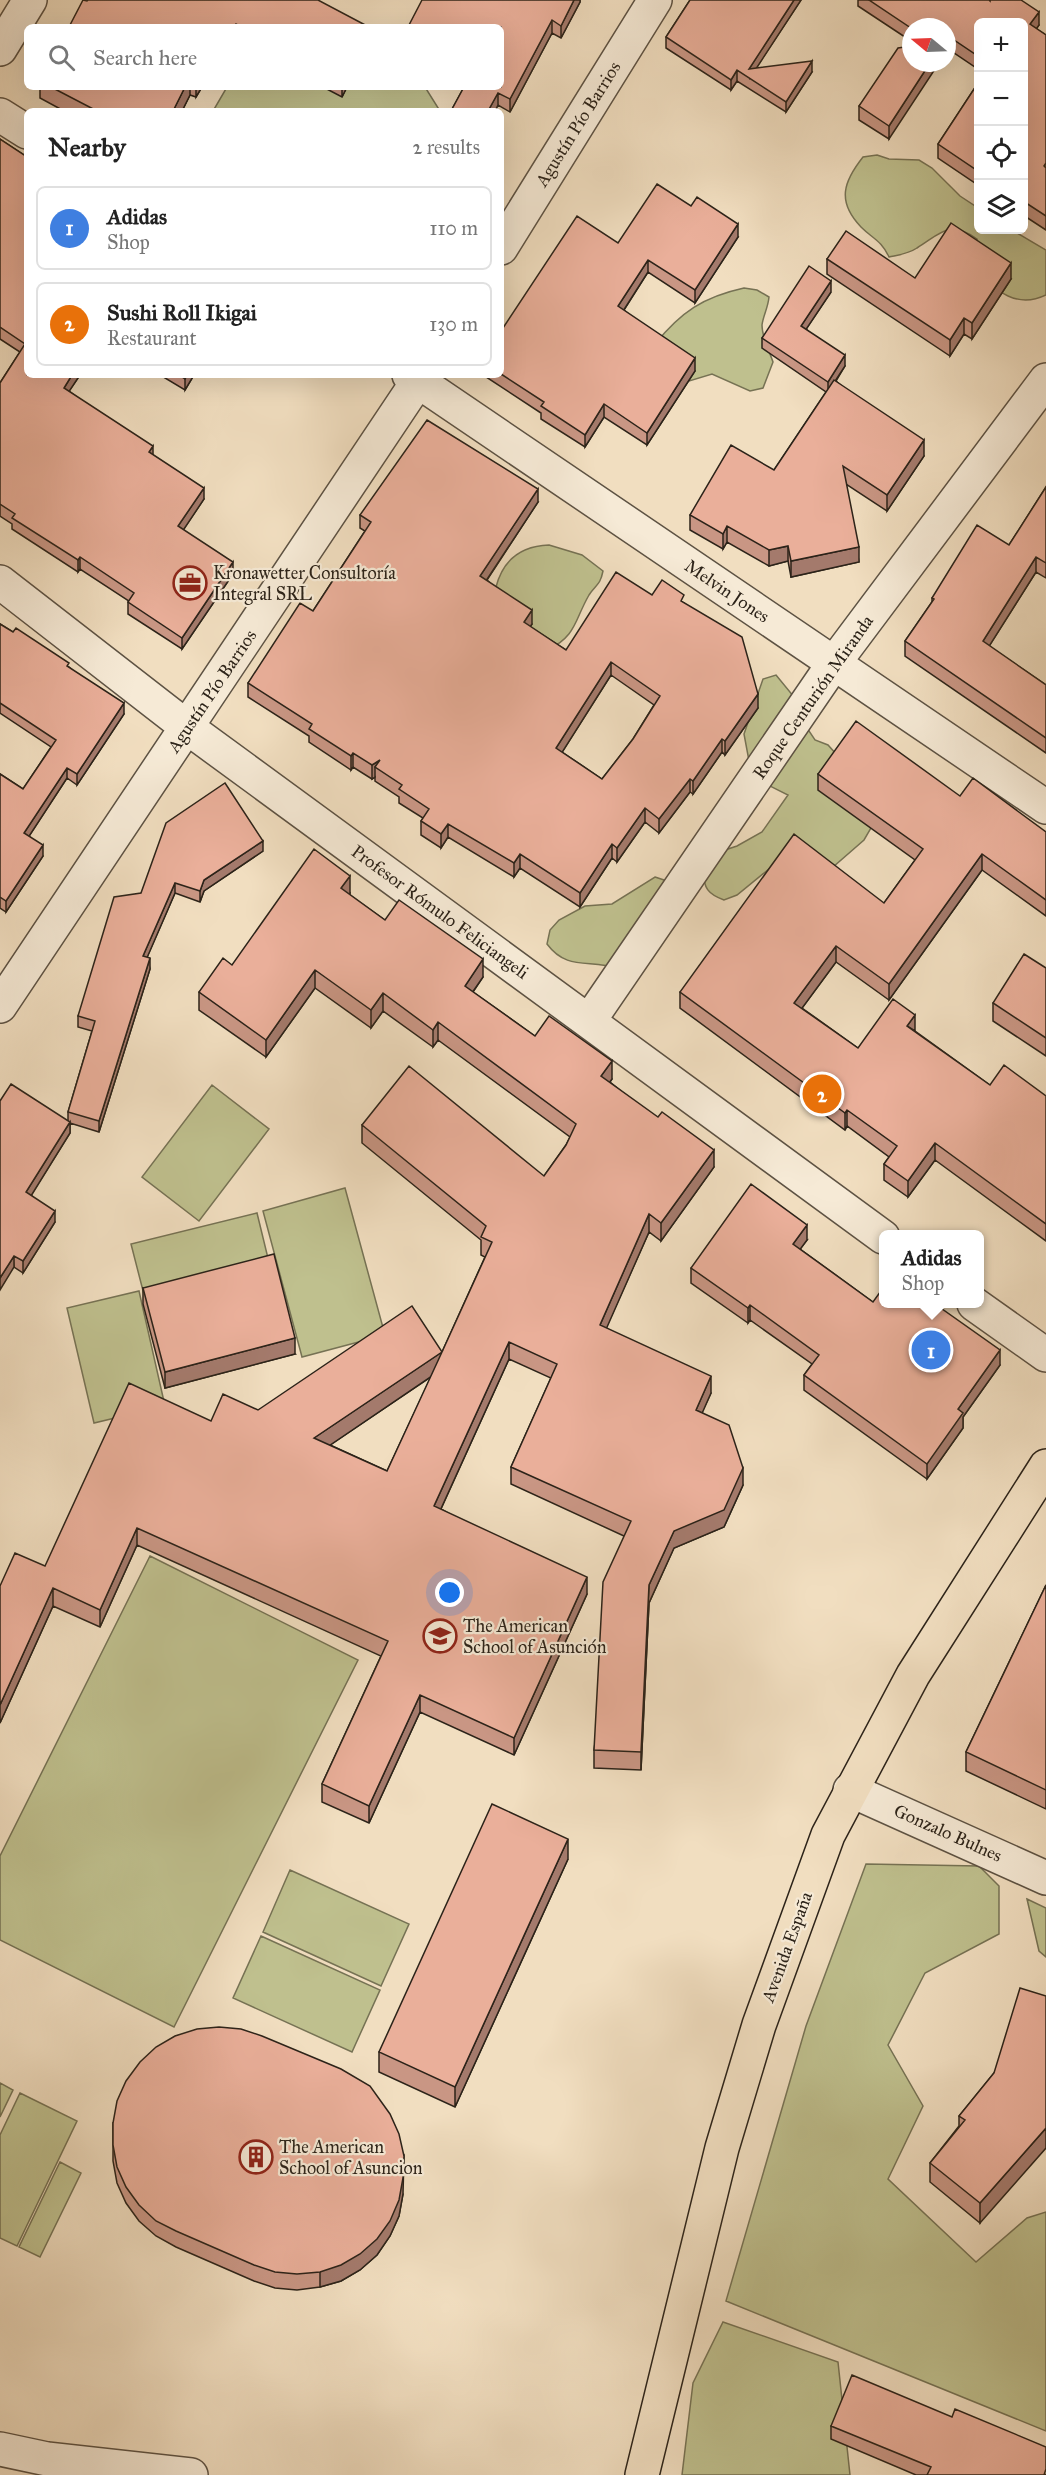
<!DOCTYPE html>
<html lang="en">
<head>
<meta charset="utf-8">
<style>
	:root { --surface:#fff; --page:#f2f2f2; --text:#222; --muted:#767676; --line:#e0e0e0; --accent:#1a73e8 }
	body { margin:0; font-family:"IM FELL Great Primer",serif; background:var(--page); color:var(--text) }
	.controls { position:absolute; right:18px; top:18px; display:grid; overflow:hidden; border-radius:9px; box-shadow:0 6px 24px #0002 }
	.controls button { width:54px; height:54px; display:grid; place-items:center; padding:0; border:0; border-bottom:2px solid var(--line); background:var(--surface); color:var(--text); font:30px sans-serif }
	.compass { position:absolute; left:902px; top:18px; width:54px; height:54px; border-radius:50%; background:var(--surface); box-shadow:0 6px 24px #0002; rotate:289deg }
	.you { position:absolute; left:450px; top:1593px; width:21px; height:21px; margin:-15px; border:4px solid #fff; border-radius:50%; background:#1a73e8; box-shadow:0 0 0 9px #1a73e833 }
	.badge { display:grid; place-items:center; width:39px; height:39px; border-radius:50%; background:var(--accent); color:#fff; font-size:20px; font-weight:700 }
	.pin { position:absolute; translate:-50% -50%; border:3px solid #fff; box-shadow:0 2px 6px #0006 }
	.popup { position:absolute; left:879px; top:1230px; width:105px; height:78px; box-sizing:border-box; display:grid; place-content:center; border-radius:9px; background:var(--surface); filter:drop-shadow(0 2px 4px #0005); font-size:20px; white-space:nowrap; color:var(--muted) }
	.popup b { font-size:22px; color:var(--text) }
	.popup::after { content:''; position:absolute; left:50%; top:100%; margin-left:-12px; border:12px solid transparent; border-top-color:var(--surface) }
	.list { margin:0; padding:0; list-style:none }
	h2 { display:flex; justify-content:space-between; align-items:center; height:78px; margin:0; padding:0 24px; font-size:26px }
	h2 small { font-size:20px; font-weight:400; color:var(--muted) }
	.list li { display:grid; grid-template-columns:39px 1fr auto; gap:18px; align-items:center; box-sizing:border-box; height:84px; margin:0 12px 12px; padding:0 12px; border:2px solid var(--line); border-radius:9px }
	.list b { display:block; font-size:22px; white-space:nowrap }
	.list p { margin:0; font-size:20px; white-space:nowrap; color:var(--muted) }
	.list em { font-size:20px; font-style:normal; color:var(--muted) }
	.icon { flex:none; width:33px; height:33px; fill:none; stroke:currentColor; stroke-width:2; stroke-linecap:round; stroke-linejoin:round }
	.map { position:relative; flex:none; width:1046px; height:2475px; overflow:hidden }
	.search { position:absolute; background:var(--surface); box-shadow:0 6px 24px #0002; left:24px; top:24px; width:480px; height:66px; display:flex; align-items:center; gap:15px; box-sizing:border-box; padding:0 21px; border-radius:9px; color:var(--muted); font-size:22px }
	.panel { position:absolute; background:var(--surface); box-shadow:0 6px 24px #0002; left:24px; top:108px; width:480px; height:270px; border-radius:9px }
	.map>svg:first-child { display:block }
</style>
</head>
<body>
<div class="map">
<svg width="1046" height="2475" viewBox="0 0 1046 2475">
	<rect width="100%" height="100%" fill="#f1dec0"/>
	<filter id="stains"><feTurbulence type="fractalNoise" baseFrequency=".00333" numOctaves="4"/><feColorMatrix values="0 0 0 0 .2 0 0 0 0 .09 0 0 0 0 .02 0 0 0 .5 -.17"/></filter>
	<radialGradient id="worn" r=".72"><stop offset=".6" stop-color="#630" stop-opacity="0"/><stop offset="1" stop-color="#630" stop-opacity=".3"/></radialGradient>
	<path fill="#bfc08e" stroke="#767254" stroke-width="1.5" d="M227 87H425L440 111H213Z
		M877 155 889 159 919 160 932 168 960 196 978 208V230H1012L1046 250V295C1019 308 993 294 982 267 978 259 978 247 977 239 949 219 940 234 917 248 908 254 898 255 889 257 881 240 873 239 861 227 836 201 844 181 863 157Z
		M744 288 757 290 769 297C768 308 763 316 762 325 762 338 769 350 773 362L763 388 750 391 712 374 686 382 655 344C681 312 703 297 744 288Z
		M549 545 582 555 603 571C600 586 596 584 589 595 574 621 577 635 548 650L496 587C503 560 521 546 549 545Z
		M776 675 799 703 807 728 815 740 828 745 846 765 871 828 864 840 833 867 769 869 737 895 724 900C708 894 703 888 704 871L722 851 737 846 762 832 788 795 752 777 744 734 763 679Z
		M655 877 667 881 617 968C589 959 567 971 547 944L550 930 559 920 585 906 612 904Z
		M212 1085 269 1129 199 1221 142 1177Z
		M345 1188 385 1335 302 1357 263 1211Z
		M257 1213 275 1287 150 1318 131 1244Z
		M139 1291 165 1406 94 1423 67 1308Z
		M150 1556 358 1660 174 2027 0 1940V1856Z
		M866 1864 979 1866 999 1886V1934L925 1973 888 2045 923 2106 888 2179 976 2262 1027 2218 1046 2212V2431L726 2301 806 2026Z
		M290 1870 409 1924 381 1986 263 1932Z
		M1027 1899 1046 1908V1957L1039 1951Z
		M261 1936 380 1990 352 2052 233 1998Z
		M0 2083 13 2090 0 2117Z
		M20 2093 77 2121 17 2246 0 2238V2135Z
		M60 2162 81 2173 40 2257 19 2247Z
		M723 2322 838 2362 850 2475H682L693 2383Z"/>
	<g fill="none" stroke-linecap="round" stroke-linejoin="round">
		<defs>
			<path id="minor" d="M0 49 30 0
				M0 115 27 132
				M501 248 655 0
				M409 375 1046 807
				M0 582 188 728 883 1237
				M0 1006 422 375
				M589 1021 834 663 1046 380
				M974 1304 1046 1355
				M850 1790 1046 1878
				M0 2449 47 2459 191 2475"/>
			<path id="major" d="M642 2475 722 2148 759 2025 828 1835 913 1675 1046 1466"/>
		</defs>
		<use href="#minor" stroke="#5d5243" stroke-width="36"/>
		<use href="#major" stroke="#2c2319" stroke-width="36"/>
		<use href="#minor" stroke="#f6ead6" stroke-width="33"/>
		<use href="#major" stroke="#f1dec0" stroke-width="33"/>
	</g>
	<path fill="#c99684" stroke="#2c2319" stroke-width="1.5" fill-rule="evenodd" d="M580 0V2L561 38 552 33 510 112 498 105 495 111H451L464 87H463H501V27Z
		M690 0H801L756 68 812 72 786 112 737 81 731 90 666 48V37Z
		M858 0H989L1039 25 1036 29 1046 35V230L1023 215V22H978V69L948 49 911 27V41L858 6Z
		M911 46 889 139 859 120V106Z
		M978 83V185L938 158V144Z
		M40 87H202L196 97 190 95 182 111H64L40 98Z
		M323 87H347L342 97Z
		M0 139 27 157V375H80L69 391 153 455 204 499 183 530 233 574 182 649 128 614V602L129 601 80 569 78 572 12 529V524L0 516V383L20 352 0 339Z
		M738 237 695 303 648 272 624 310 695 371 647 445 604 417 585 447 541 419V413L483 375H501V331L618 243Z
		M827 259 915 278 1011 279 972 339 964 334 950 356 827 274Z
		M831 292 806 329 845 366 836 381 924 456 887 511 846 484 859 562 791 577 788 561 769 566 727 542 723 549 690 530V515L774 470 826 392 762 348V338Z
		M160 375H194L185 390Z
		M1046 487V578L1036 572 989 646 1046 685V753L905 656V641L932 602V598L1009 545Z
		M538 502 487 580 532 624 530 627 566 650 652 595 684 603 758 708 725 755 722 752 693 794 690 792 659 833 645 822 617 862 612 858 580 907 520 868 514 877 448 837 441 848 421 835V821L423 818 399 803V797L375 781V777L372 779 353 767 351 770 309 742V736L248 697V683L313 611 365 531 360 528V515ZM611 675 654 705 633 739 602 779 562 752Z
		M0 624 69 667 124 714 77 785 67 778 29 836 43 856 6 912 0 908V774L23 789 51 747 0 713Z
		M818 774 960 796 1046 832V916L982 870 889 1000 836 962 802 1008 858 1048 915 1031 990 1085 1046 1096V1241L935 1160 908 1197 884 1180V1164L889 1157 847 1126 845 1130 680 1008V992L884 903 915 860 818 790Z
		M263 851 204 891 200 902 175 893 147 957 150 969 99 1132 70 1123V1133L31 1195 55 1222 23 1273 14 1267 0 1101 68 1121V1112L92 1031 78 1027V1016L141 893Z
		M350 893V895L385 920 483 977 473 992 535 1036 612 1079 610 1082 714 1167 661 1241 649 1232 606 1328 711 1393 702 1412 743 1485 724 1527 674 1548 649 1603 641 1770 594 1768V1750L624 1536 511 1484V1467L551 1378 509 1359 441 1509 587 1594 514 1755 420 1712 369 1823 322 1802V1784L381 1656 137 1545 100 1627 53 1606 0 1723V1586L45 1566 211 1421 258 1410 442 1352 485 1257 481 1255V1240L362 1143V1125L544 1176 566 1145 570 1137 438 1040 433 1047 383 1011 371 1028 315 988 266 1057 199 1010V992L232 965ZM431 1377 387 1471 330 1445Z
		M1046 968V1056L993 1021V1003Z
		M807 1240 800 1249 873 1302 1000 1365 963 1417V1428L927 1479 804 1390V1375L812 1364 750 1320 748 1323 691 1283V1268Z
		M143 1288 295 1354 165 1388 143 1304Z
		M1046 1585V1809L966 1771V1752Z
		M568 1859 455 2107 379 2072V2052Z
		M994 2073 980 2223 930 2182V2163L959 2126V2116Z
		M113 2123 403 2194 399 2216 390 2236 377 2255 360 2270 341 2281 320 2287 297 2290 275 2288 254 2281 176 2247 156 2236 139 2221 126 2203 117 2183 113 2161Z
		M952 2417 1046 2475H916L831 2439V2426Z"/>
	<path fill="#a47a6c" stroke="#2c2319" stroke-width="1.5" d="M574 0H580V2L561 38V26Z
		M794 0H801L750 78 749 69Z
		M1039 12V25L1030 38V24Z
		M552 20V33L510 112V99Z
		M948 36V49L947 51V37Z
		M812 61V72L786 112V102Z
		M930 63H939L889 139V126Z
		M737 70V81L731 90V80Z
		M185 87H190V95L182 111H173Z
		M196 87H202L196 97Z
		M342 87H347L342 97Z
		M498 93V105L495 111H488Z
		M738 224V237L695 303V290Z
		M648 260V272L618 319V306Z
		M1011 263V279L972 339V323Z
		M831 281V292L801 337V326Z
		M964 318V334L950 356V340Z
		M845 355V366L828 392V382Z
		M695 358V371L647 445V433Z
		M72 375H80L64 399V388Z
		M187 375H194L185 390V379Z
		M604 404V417L585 447V435Z
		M924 440V456L887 511V495Z
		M153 446V457L149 452Z
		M204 488V499L178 538V526Z
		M538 489V502L480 590V576Z
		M727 526V542L723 549V534Z
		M788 546V561L769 566V550Z
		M859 547V562L791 577V561Z
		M80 557V569L78 572V560Z
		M1036 557V572L983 656V641Z
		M233 562V574L182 649V638Z
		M532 610V624L524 636V622Z
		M611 662V675L556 762V748Z
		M758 694V708L725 755V741Z
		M124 703V714L77 785V774Z
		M722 739V752L693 794V781Z
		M353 753V767L351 770V756Z
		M380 760 375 767V777L372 779V765Z
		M67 768V778L24 844V833Z
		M690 779V792L659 833V819Z
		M645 808V822L617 862V848Z
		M448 824V837L441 848V834Z
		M263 841V851L204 891 200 902V891L204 880Z
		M612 844V858L580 907V893Z
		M43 845V856L6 912V901Z
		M520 854V868L514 877V863Z
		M982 854V870L889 1000V984Z
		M350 876V893L341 906V888Z
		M175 883V893L143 967V956Z
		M836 946V962L794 1019V1003Z
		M150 958V969L99 1132V1121Z
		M483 959V977L465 1003V986Z
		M315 970V988L266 1057V1040Z
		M383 993V1011L371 1028V1010Z
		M915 1015V1031L907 1026Z
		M438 1022V1040L433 1047V1030Z
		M612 1061V1079L601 1094V1076Z
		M847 1110V1126L845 1130V1113Z
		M70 1122V1133L26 1204V1192Z
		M935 1143V1160L908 1197V1181Z
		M714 1150V1167L661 1241V1223Z
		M55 1211V1222L23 1273V1261Z
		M649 1214V1232L600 1343V1325Z
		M807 1225V1240L793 1259V1244Z
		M14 1256V1267L0 1290V1278Z
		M750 1305V1320L748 1323V1308Z
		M295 1338V1354L165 1388V1372Z
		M509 1342V1359L434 1524V1506Z
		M1000 1350V1365L963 1417V1428L927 1479V1464L958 1409Z
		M442 1352V1369L314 1456V1438Z
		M711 1376V1393L696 1427V1410Z
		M743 1468V1485L724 1527 674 1548 649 1603 641 1770V1752L649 1585 674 1531Z
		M137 1528V1545L100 1627V1610Z
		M587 1577V1594L514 1755V1738Z
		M53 1588V1606L0 1723V1705Z
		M420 1695V1712L369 1823V1806Z
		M568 1839V1859L455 2107V2087Z
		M1046 2128V2148L980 2223V2203Z
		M404 2156 403 2194 399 2216 390 2236 377 2255 360 2270 341 2281 320 2287V2272Z"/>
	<path fill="#eaaf9a" stroke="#2c2319" stroke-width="1.5" fill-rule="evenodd" d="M83 0 87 1 88 0H318L369 27H242L236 24 235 27H69Z
		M422 0H574L561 26 552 20 510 99 498 93 488 111H451L464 87H501V27H408Z
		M690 0H794L749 69 812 61 786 102 737 70 731 80 666 37Z
		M869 0H989L990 1V0H1021L1039 12 1030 24 1046 35V163L1044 166 1046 168V216L1023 201V22H978V56L948 36 947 37V27L911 28Z
		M911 46V63H930L889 126 859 106 898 48Z
		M978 83V171L938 144Z
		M51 87H185L173 111H97Z
		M0 139 27 157V375H72L64 388 153 446 149 452 204 488 178 526 233 562 182 638 128 602 134 593 80 557 78 560 12 518 15 514 0 504V383L25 344 0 327Z
		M657 184 691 206 697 197 738 224 695 290 648 260 618 306 695 358 647 433 604 404 585 435 541 406 544 402 501 374V331L577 216 618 243Z
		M951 223 1011 263 972 323 964 318 950 340 827 259 846 231 915 278Z
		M809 266 831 281 801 326 845 355 828 382 762 338Z
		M179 375H187L185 379Z
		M834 380 924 440 887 495 843 466 859 547 791 561 788 546 769 550 727 526 723 534 690 515 731 445 774 470Z
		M427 420 538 489 480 576 532 610 524 622 566 650 616 572 652 595 662 580 684 595 681 601 742 637 758 694 725 741 722 739 693 781 690 779 659 819 645 808 617 848 612 844 580 893 520 854 514 863 448 824 441 834 421 821 429 809 399 789 402 785 375 767 380 760 372 765 353 753 351 756 309 729 312 724 248 683 300 603 313 611 371 522 360 515ZM611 662 660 696 633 739 602 779 556 748Z
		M1046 487V563L1036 557 983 641 1046 685V738L905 641 934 599 932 598 977 525 1009 545Z
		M0 624 13 632 16 628 69 663 67 666 124 703 77 774 67 768 24 833 43 845 6 901 0 897V774L23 789 56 740 0 703Z
		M856 721 960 796 973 778 1046 832V900L982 854 889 984 836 946 794 1003 858 1048 893 999 915 1015 907 1026 990 1085 1004 1065 1046 1096V1224L935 1143 908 1181 884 1164 897 1146 847 1110 845 1113 680 992 794 834 884 903 923 849 818 774Z
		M225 783 263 841 204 880 200 891 175 883 143 956 150 958 99 1121 68 1112 95 1021 78 1016 114 897 141 893 166 823Z
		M314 849 350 876 341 888 385 920 399 900 483 959 465 986 535 1036 549 1016 612 1061 601 1076 658 1117 662 1112 714 1150 661 1223 649 1214 600 1325 711 1376 696 1410 729 1425 743 1468 724 1510 674 1531 649 1585 641 1752 594 1750 603 1582 631 1521 511 1467 557 1364 509 1342 434 1506 587 1577 514 1738 420 1695 369 1806 322 1784 388 1641 137 1528 100 1610 53 1588 0 1705V1586L15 1553 45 1566 129 1383 211 1421 223 1394 258 1410 412 1306 442 1352 492 1242 481 1237 486 1226 362 1125 409 1066 544 1176 566 1145 576 1124 438 1022 433 1030 383 993 371 1010 315 970 266 1040 199 992 223 958 232 965ZM442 1352 387 1471 314 1438Z
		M1024 954 1046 968V1038L993 1003Z
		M11 1084 70 1122 26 1192 55 1211 23 1261 14 1256 0 1278V1101Z
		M751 1184 807 1225 793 1244 873 1302 883 1288V1304H935L1000 1350 958 1409 963 1413 927 1464 804 1375 819 1355 750 1305 748 1308 691 1268Z
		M274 1254 295 1338 165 1372 143 1288Z
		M1046 1585V1790L966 1752Z
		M492 1804 568 1839 455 2087 379 2052Z
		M1020 1988 1046 1996V2128L980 2203 930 2163 965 2120 959 2116 994 2073Z
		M219 2027 241 2029 262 2036 341 2069 370 2086 390 2114 399 2134 404 2156 403 2178 399 2200 390 2221 377 2239 360 2254 341 2265 320 2272 297 2274 275 2272 254 2265 176 2231 156 2221 139 2205 126 2187 117 2167 113 2145V2123L117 2101 126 2081 140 2062 156 2047 175 2036 197 2029Z
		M852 2375 952 2417 955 2409 1046 2447V2469L1044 2475H927L931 2467 831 2426Z"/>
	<defs>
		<symbol id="office-ring" viewBox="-11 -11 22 22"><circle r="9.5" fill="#f6ead6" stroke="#8f2418" stroke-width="1.5"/><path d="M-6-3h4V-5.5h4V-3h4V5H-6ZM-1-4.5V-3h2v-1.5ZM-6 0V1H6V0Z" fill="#8f2418"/></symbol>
		<symbol id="school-ring" viewBox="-11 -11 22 22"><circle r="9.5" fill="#f6ead6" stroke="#8f2418" stroke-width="1.5"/><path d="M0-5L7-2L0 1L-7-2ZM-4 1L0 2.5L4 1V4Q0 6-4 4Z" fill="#8f2418"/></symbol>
		<symbol id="building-ring" viewBox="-11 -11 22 22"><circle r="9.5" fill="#f6ead6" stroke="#8f2418" stroke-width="1.5"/><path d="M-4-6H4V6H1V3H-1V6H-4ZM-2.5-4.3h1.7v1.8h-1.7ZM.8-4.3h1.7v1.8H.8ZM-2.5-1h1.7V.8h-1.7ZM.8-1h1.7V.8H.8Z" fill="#8f2418"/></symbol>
	</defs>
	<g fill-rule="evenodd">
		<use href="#office-ring" x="171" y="564" width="38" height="38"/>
		<use href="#school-ring" x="421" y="1617" width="38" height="38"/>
		<use href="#building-ring" x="237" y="2138" width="38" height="38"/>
	</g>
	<g text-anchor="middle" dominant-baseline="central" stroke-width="4.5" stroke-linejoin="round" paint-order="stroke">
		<g font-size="18" fill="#2c2319" stroke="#f6ead6">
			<text transform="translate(578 124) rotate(-58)">Agustín Pío Barrios</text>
			<text transform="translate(727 591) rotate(34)">Melvin Jones</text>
			<text transform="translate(212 691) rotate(-56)">Agustín Pío Barrios</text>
			<text transform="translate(813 697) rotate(-55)">Roque Centurión Miranda</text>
			<text transform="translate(440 912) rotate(36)">Profesor Rómulo Feliciangeli</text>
			<text transform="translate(948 1833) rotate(24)">Gonzalo Bulnes</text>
			<text transform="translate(787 1947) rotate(-70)">Avenida España</text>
		</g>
		<g font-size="18" fill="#2c2319" stroke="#f6ead6" text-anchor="start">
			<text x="213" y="573">Kronawetter Consultoría<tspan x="213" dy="21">Integral SRL</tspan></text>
			<text x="463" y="1626">The American<tspan x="463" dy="21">School of Asunción</tspan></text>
			<text x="279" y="2147">The American<tspan x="279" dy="21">School of Asuncion</tspan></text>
		</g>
	</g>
	<rect width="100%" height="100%" filter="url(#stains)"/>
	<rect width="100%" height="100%" fill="url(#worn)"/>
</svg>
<div class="controls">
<button>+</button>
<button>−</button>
<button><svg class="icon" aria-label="locate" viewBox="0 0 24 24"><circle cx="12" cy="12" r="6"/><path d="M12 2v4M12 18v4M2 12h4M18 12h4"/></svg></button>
<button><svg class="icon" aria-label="layers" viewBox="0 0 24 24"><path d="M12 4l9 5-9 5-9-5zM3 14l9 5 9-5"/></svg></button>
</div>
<svg class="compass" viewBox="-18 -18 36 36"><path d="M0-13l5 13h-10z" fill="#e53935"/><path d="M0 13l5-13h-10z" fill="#767676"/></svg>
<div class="you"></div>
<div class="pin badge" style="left:931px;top:1350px;background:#3f7fe0">1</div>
<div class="popup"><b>Adidas</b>Shop</div>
<div class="pin badge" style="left:822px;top:1094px;background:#e8710a">2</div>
<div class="search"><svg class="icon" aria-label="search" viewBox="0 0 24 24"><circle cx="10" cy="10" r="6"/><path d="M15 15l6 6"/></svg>Search here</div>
<section class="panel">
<h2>Nearby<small>2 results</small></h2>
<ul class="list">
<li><span class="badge" style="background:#3f7fe0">1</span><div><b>Adidas</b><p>Shop</p></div><em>110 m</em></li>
<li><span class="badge" style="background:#e8710a">2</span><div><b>Sushi Roll Ikigai</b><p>Restaurant</p></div><em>130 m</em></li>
</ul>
</section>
</div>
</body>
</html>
